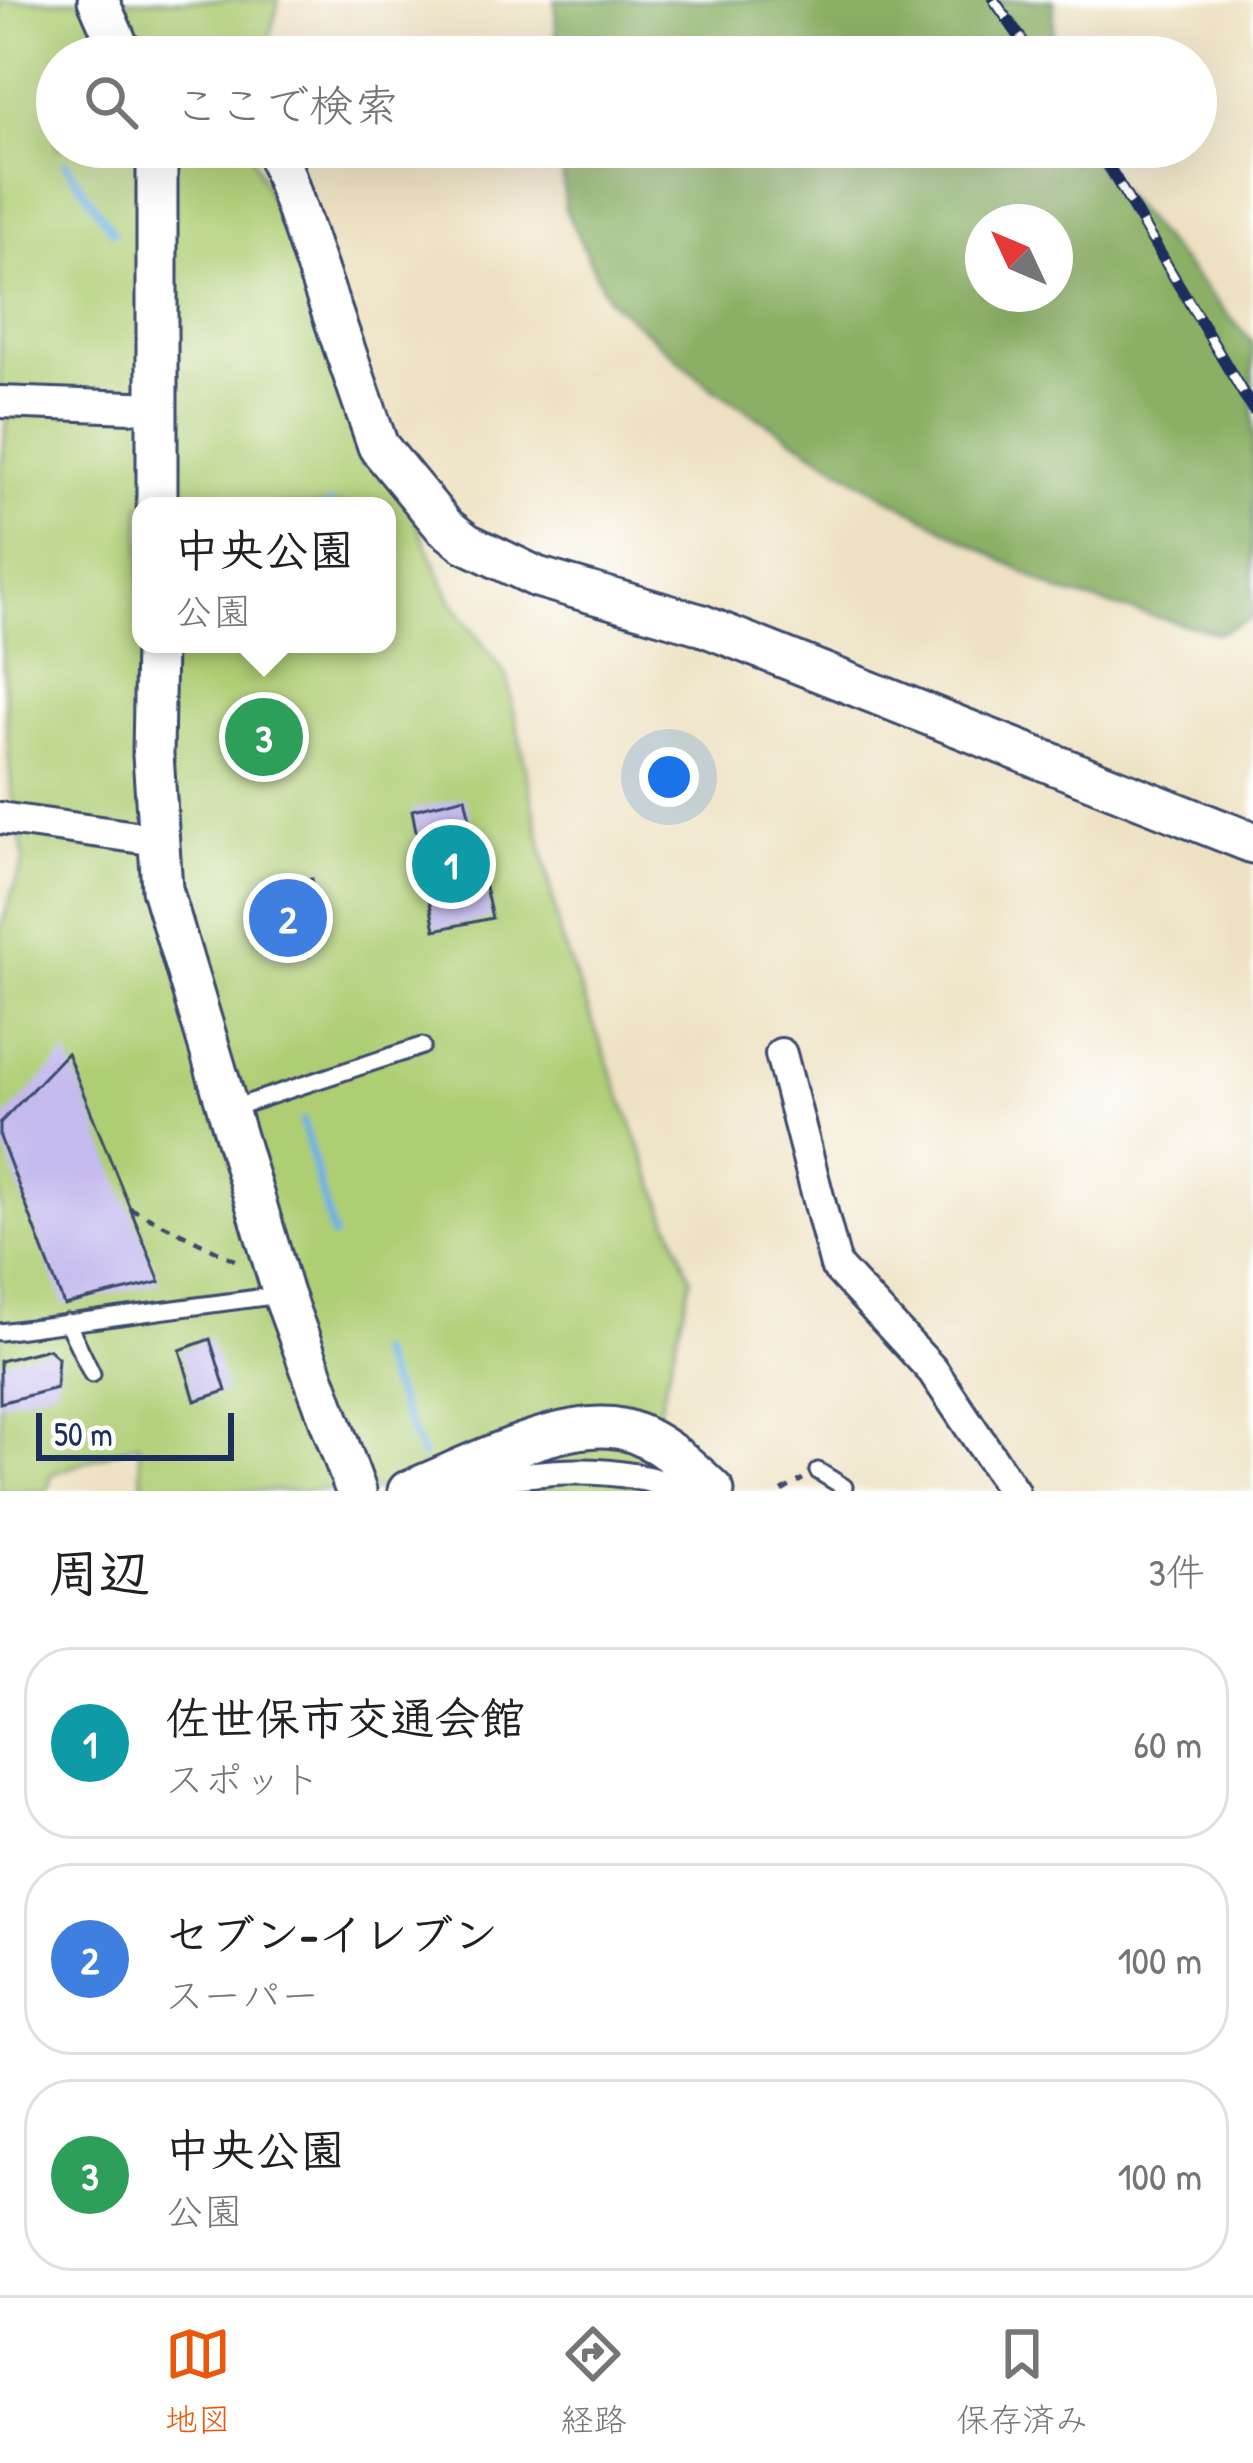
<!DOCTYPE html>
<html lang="ja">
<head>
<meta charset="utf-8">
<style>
	:root { --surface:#fff; --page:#f6f6f6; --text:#202124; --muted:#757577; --line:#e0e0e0; --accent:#ea580c }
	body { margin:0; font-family:"Patrick Hand","Klee One",sans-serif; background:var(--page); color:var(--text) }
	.compass { position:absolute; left:965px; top:204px; width:108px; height:108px; border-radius:50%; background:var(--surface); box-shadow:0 12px 48px #0002; rotate:314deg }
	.scale { position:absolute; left:36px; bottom:30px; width:198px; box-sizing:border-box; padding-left:12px; border:6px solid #1b2f5e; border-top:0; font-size:33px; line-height:42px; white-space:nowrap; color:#1b2f5e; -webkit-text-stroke:9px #fff; paint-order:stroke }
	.you { position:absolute; left:669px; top:777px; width:42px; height:42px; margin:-30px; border:9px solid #fff; border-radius:50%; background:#1a73e8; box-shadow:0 0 0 18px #1a73e833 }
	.badge { display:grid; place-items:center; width:78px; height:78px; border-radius:50%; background:var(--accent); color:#fff; font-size:39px; font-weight:700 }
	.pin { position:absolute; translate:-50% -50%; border:6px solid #fff; box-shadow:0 3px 12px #0006 }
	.popup { position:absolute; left:132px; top:497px; width:264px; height:156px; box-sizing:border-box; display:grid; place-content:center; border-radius:24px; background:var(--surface); filter:drop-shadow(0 3px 9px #0005); font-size:39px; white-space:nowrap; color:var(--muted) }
	.popup b { font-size:45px; color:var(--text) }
	.popup::after { content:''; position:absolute; left:50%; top:100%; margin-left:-24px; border:24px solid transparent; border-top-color:var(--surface) }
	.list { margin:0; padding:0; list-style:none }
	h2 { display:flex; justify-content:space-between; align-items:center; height:156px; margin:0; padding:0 48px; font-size:51px }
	h2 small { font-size:39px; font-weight:400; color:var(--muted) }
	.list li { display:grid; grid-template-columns:78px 1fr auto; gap:36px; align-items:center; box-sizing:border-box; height:192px; margin:0 24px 24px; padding:0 24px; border:3px solid var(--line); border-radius:48px }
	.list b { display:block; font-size:45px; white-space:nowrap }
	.list p { margin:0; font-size:39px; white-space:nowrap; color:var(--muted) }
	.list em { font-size:39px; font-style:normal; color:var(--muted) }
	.icon { flex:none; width:66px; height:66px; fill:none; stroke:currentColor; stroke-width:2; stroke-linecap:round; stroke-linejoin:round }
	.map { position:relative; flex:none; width:1253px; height:1491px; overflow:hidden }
	.search { position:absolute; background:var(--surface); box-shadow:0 12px 48px #0002; left:36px; right:36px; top:36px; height:132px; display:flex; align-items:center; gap:30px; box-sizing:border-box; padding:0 42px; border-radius:66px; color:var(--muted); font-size:45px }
	.sheet { height:804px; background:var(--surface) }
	nav { display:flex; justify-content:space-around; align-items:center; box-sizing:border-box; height:168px; border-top:3px solid var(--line); background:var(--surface); font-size:33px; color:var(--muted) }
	nav a { display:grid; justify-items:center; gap:6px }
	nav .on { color:var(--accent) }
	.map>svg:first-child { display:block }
</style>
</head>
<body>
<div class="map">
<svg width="1253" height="1491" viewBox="0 0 1253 1491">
	<rect width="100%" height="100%" fill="#fff"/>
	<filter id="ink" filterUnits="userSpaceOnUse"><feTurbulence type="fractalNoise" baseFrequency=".00833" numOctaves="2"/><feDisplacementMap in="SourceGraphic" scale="24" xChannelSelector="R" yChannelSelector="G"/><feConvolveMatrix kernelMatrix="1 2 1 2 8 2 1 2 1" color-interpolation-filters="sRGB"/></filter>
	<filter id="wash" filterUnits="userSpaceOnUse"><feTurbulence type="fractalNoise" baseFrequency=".004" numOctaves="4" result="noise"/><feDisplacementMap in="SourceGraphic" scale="48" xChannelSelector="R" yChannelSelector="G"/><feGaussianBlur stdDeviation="2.7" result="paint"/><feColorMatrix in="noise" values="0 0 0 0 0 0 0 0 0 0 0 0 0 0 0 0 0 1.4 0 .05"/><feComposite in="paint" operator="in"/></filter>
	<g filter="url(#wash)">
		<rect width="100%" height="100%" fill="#ede1c1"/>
		<path fill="#afcd73" stroke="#657e68" stroke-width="3" fill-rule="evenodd" d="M0 0H279L265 57H57V147H253L252 156 452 602 507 677 561 939 691 1279 644 1470 664 1491H143L138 1443 52 1474 47 1491H0V929L24 859 12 797 0 623V475L9 403 0 402ZM141 506H387V644H141Z"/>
		<path fill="#8bb065" stroke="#537062" stroke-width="3" fill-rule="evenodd" d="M555 0H1054L1052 57H557Z
			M561 147H1081L1253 343V618L1218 633 1060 592 878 492 712 388 608 299 565 209ZM983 222H1055V294H983Z"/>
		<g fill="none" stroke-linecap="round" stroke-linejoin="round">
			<path stroke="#6eb1e3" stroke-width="8" d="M65 163 113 232
				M329 504 330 506
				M303 1121 333 1236
				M377 1352 422 1456"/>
		</g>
		<g id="blocks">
			<path fill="#c4baee" d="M465 797 492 918 435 930 412 810Z
				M312 879 309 956H268L264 880Z
				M67 1053 160 1282 64 1305 0 1137V1123Z
				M210 1339 226 1391 195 1401 180 1350Z
				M48 1349 58 1358 56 1388 0 1403V1361Z"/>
		</g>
	</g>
	<g filter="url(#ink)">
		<use href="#blocks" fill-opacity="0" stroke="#3a4a6d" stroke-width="3"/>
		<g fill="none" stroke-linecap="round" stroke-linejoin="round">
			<defs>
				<path id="service" d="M230 1109 422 1046
					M67 1322 92 1374
					M0 1332 280 1295
					M818 1471 844 1487"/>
				<path id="pedestrian" d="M450 1486C522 1473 613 1459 682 1491"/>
				<path id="minor" d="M0 402 159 408
					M0 818 157 840
					M781 1054 836 1266 933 1371 1013 1491"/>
				<path id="tertiary" d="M98 0 123 57
					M157 147V506
					M275 147 378 446 444 526 466 543 537 577 699 624 1253 843
					M155 644 153 755 162 889 283 1294 356 1491
					M408 1491C464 1469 563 1416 622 1429 657 1437 689 1467 714 1491"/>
			</defs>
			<use href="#service" stroke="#3a4a6d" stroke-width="21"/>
			<use href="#pedestrian" stroke="#3a4a6d" stroke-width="30"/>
			<use href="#minor" stroke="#3a4a6d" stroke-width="36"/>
			<use href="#tertiary" stroke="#3a4a6d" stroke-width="45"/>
			<path stroke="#3a4a6d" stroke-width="4.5" stroke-dasharray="9 9" stroke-linecap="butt" d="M130 1208 241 1263
				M782 1491 803 1479"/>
			<use href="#service" stroke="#fff" stroke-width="15"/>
			<use href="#pedestrian" stroke="#fff" stroke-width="24"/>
			<use href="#minor" stroke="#fff" stroke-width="30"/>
			<use href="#tertiary" stroke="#fff" stroke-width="39"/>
			<defs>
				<path id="rail" d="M994 0 1034 57
					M1097 147 1253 410"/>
			</defs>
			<use href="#rail" stroke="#1b2f5e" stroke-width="12"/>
			<use href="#rail" stroke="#fff" stroke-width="8" stroke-dasharray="22" stroke-linecap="butt"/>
		</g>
	</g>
</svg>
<svg class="compass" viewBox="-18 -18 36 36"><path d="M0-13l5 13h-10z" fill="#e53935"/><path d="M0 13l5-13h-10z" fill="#757577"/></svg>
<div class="scale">50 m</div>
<div class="you"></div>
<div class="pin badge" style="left:451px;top:864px;background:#0f9aa8">1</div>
<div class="pin badge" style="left:288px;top:918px;background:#3f7fe0">2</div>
<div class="pin badge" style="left:264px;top:737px;background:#2e9e5b">3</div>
<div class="popup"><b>中央公園</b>公園</div>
<div class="search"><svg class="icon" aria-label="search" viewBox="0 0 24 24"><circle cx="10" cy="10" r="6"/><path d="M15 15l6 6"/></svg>ここで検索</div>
</div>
<section class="sheet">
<h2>周辺<small>3件</small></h2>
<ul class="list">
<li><span class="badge" style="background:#0f9aa8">1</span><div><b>佐世保市交通会館</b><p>スポット</p></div><em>60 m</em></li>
<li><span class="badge" style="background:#3f7fe0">2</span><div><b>セブン-イレブン</b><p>スーパー</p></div><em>100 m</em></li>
<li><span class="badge" style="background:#2e9e5b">3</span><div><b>中央公園</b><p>公園</p></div><em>100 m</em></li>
</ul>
</section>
<nav>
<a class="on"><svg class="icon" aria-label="map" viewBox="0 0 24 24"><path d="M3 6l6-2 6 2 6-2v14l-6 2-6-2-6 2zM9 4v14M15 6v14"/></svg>地図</a>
<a><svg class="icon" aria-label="directions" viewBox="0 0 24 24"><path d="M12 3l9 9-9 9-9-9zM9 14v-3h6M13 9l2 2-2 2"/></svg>経路</a>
<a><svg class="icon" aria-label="saved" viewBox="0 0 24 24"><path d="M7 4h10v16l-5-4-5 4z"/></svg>保存済み</a>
</nav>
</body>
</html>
